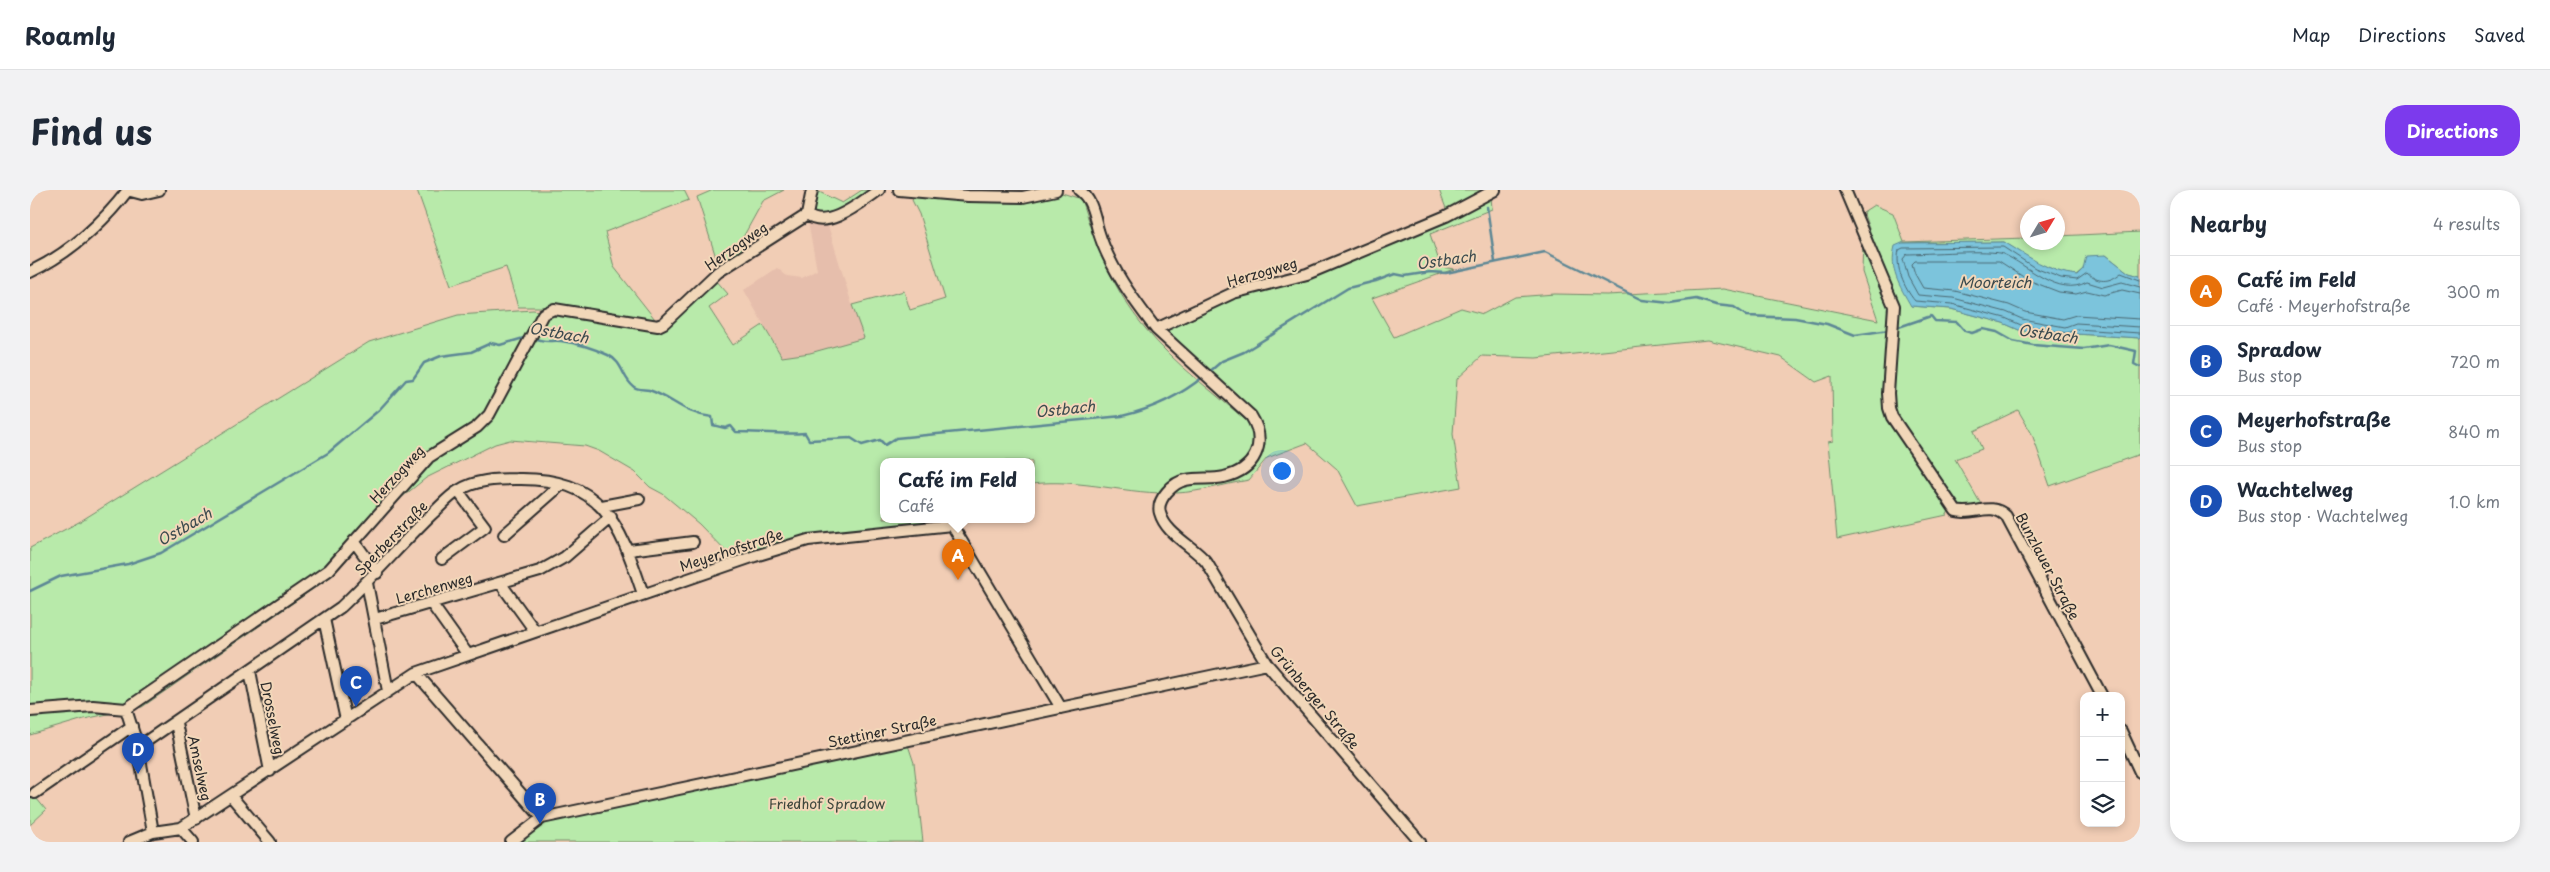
<!DOCTYPE html>
<html lang="en">
<head>
<meta charset="utf-8">
<style>
	:root { --surface:#fff; --page:#f2f2f3; --text:#1f2937; --muted:#747a83; --line:#e0e1e3; --accent:#7c3aed }
	body { margin:0; font-family:"Playpen Sans",sans-serif; background:var(--page); color:var(--text) }
	.controls { position:absolute; right:15px; bottom:15px; display:grid; overflow:hidden; border-radius:10px; box-shadow:0 2px 8px #0003 }
	.controls button { width:45px; height:45px; display:grid; place-items:center; padding:0; border:0; border-bottom:1px solid var(--line); background:var(--surface); color:var(--text); font:25px sans-serif }
	.compass { position:absolute; left:1990px; top:15px; width:45px; height:45px; border-radius:50%; background:var(--surface); box-shadow:0 2px 8px #0003; rotate:52deg }
	.you { position:absolute; left:1251px; top:280px; width:18px; height:18px; margin:-12px; border:4px solid #fff; border-radius:50%; background:#1a73e8; box-shadow:0 0 0 8px #1a73e833 }
	.badge { display:grid; place-items:center; width:32px; height:32px; border-radius:50%; background:var(--accent); color:#fff; font-size:16px; font-weight:700 }
	.pin { position:absolute; translate:-50% -41px; filter:drop-shadow(0 1px 2px #0008) }
	.pin::after { content:''; position:absolute; top:26px; width:18px; height:15px; background:inherit; clip-path:polygon(0 0,100% 0,50% 100%) }
	.popup { position:absolute; left:850px; top:268px; width:155px; height:65px; box-sizing:border-box; display:grid; place-content:center; border-radius:10px; background:var(--surface); filter:drop-shadow(0 1px 4px #0005); font-size:16px; white-space:nowrap; color:var(--muted) }
	.popup b { font-size:19px; color:var(--text) }
	.popup::after { content:''; position:absolute; left:50%; top:100%; margin-left:-10px; border:10px solid transparent; border-top-color:var(--surface) }
	.list { margin:0; padding:0; list-style:none }
	h2 { display:flex; justify-content:space-between; align-items:center; height:65px; margin:0; padding:0 20px; font-size:21px }
	h2 small { font-size:16px; font-weight:400; color:var(--muted) }
	.list li { display:grid; grid-template-columns:32px 1fr auto; gap:15px; align-items:center; box-sizing:border-box; height:70px; padding:0 20px; border-top:1px solid var(--line) }
	.list b { display:block; font-size:19px; white-space:nowrap }
	.list p { margin:0; font-size:16px; white-space:nowrap; color:var(--muted) }
	.list em { font-size:16px; font-style:normal; color:var(--muted) }
	.icon { flex:none; width:28px; height:28px; fill:none; stroke:currentColor; stroke-width:2; stroke-linecap:round; stroke-linejoin:round }
	.map { position:relative; flex:none; width:2110px; height:652px; overflow:hidden; border-radius:20px }
	header { display:flex; align-items:center; gap:30px; box-sizing:border-box; height:70px; padding:0 25px; background:var(--surface); border-bottom:1px solid var(--line) }
	header strong { font-size:24px }
	nav { display:flex; gap:28px; margin-inline-start:auto; font-size:18px }
	.intro { display:flex; align-items:center; justify-content:space-between; box-sizing:border-box; height:120px; padding:0 30px }
	h1 { margin:0; font-size:35px }
	.button { padding:12px 22px; border-radius:20px; background:var(--accent); color:#fff; font-size:18px; font-weight:700 }
	main { display:flex; gap:30px; padding:0 30px }
	aside { flex:1; background:var(--surface); border-radius:20px; box-shadow:0 2px 8px #0003 }
	.map>svg:first-child { display:block }
</style>
</head>
<body>
<header>
<strong>Roamly</strong>
<nav><a>Map</a><a>Directions</a><a>Saved</a></nav>
</header>
<div class="intro"><h1>Find us</h1><a class="button">Directions</a></div>
<main>
<div class="map">
<svg width="2110" height="652" viewBox="0 0 2110 652">
	<rect width="100%" height="100%" fill="#f1cdb5"/>
	<filter id="ink" filterUnits="userSpaceOnUse"><feTurbulence type="fractalNoise" baseFrequency=".02" numOctaves="2"/><feDisplacementMap in="SourceGraphic" scale="10" xChannelSelector="R" yChannelSelector="G"/><feConvolveMatrix kernelMatrix="1 2 1 2 8 2 1 2 1" color-interpolation-filters="sRGB"/></filter>
	<g filter="url(#ink)">
		<path fill="#e6beac" d="M778 32H797L822 115 835 148 780 163 752 167 714 100 747 78 757 86 772 88 787 80Z"/>
		<path fill="#b8eaaa" stroke="#728a6a" d="M387 0H654L659 10 575 42 584 77 628 133 524 117H488L476 77 421 95Z
			M683 0H754L733 11 712 49 717 58 689 77 667 7Z
			M785 0 812 13 832 0H845L814 21 789 25 783 22Z
			M1409 0H1469L1461 6 1462 19 1400 44 1411 77 1424 79 1342 108 1364 147 1431 118 1453 124 1485 107 1525 104 1577 105 1693 99 1848 130 1832 82 1833 47 1859 117 1855 204 1920 318 1917 325 1807 349 1798 252 1803 251 1802 186 1786 192 1751 167 1678 150 1506 168 1452 166 1427 189 1423 244 1431 297 1327 316 1307 279 1277 253 1237 268 1219 290C1195 294 1170 302 1147 303 1098 305 1050 288 1002 294V271H854V329H924L886 334 704 370 669 334 633 304 620 297 605 282 569 261 555 256 480 250 465 254 396 288 371 308 302 386 112 517 54 529 0 545V358L49 332 339 152 428 125 503 120 623 140 633 138 685 89 698 104 679 118 703 155 733 135 752 167 780 163 834 148 822 115 874 101 880 120 915 109 889 24 882 10 885 5 999 9 1032 3 1051 9C1065 55 1084 101 1115 138 1144 174 1185 203 1219 233L1228 228 1217 215 1173 178 1134 141 1133 131 1277 81 1417 21Z
			M1844 15 1863 23 1874 52 1997 48 1998 52H2028V46L2110 42V86L2099 83 2076 65 2053 79 2046 85 2033 83 2007 73 1974 52 1872 53 1881 116 1921 119 1973 133 1989 140 2039 149 2045 144 2110 148V264L2020 296 2002 244 1988 220 1944 241 1952 259 1925 269 1952 316 1931 319 1922 311 1863 216 1869 122 1833 22Z
			M876 549 884 573 893 652H484L512 633 827 567 825 561Z
			M2 603 16 620 0 635V605Z"/>
		<path fill="#7cc4dc" stroke="#5c8795" d="M1974 52C1998 66 2018 82 2047 85L2053 79 2056 66 2076 65 2099 83 2110 86V148L2046 144 2039 149 1989 140 1973 133 1921 119 1881 116C1869 95 1859 80 1865 56L1872 53Z"/>
		<g fill="none" stroke-linecap="round" stroke-linejoin="round">
			<path stroke="#4b6872" stroke-width="1" d="M2110 90 2091 83C2079 93 2068 93 2057 83L2047 90 2031 88 2005 78 1973 57 1873 58 1869 60C1865 77 1874 98 1885 111L1922 114 1975 128 1991 135 2037 143 2046 139 2110 143
				M2110 97 2092 92 2073 97 2057 92C2028 108 1998 75 1973 64 1961 59 1894 64 1877 64L1873 69 1878 87 1888 105 1923 108 1976 122 1992 129 2035 137 2046 133 2110 137
				M2110 104 2092 100 2074 105 2057 101 2046 104 2029 102 1998 90 1969 71H1885L1882 74 1885 84 1893 98 1925 101 1979 115 1995 122 2033 129 2046 125 2110 129"/>
			<path stroke="#5c8795" stroke-width="2.5" d="M1457 17 1465 72
				M1866 138 1901 126 1905 131 1927 132 1935 141 1942 143 1953 139 1967 142 1983 151 2003 155 2054 159 2079 155 2106 161 2104 174 2110 177
				M504 148C514 153 521 150 531 151 547 153 563 158 578 165 593 172 592 188 604 197 608 200 615 199 619 200 643 208 654 224 682 227L683 235 695 238 701 236 706 242C730 242 752 245 775 243L779 250 821 248 832 255 850 250 855 255 866 248 1092 226C1122 219 1150 206 1174 186
				M1178 183 1192 171 1214 162 1318 98 1346 91 1365 84 1375 86 1400 82 1416 83 1515 62 1612 110 1640 113 1666 109 1686 115 1704 117 1717 126 1765 128 1797 134 1825 145 1859 140
				M0 401 31 386 98 374 131 363 298 263 349 220 376 190 383 189 394 173 411 166 441 162 461 153 470 155 497 147"/>
			<defs>
				<path id="minor" d="M97 0 112 4 129 0
					M869 0 938 6 993 7 1026 0
					M1049 0C1062 9 1064 25 1068 40 1079 77 1103 109 1126 139L1203 103 1277 84 1416 26 1465 0
					M1815 0 1864 116 1858 203 1859 218 1862 227 1926 321C1944 326 1961 311 1976 326L2072 506
					M777 25C798 41 831 12 849 0
					M777 25 782 0
					M0 82C40 63 71 35 98 0
					M1126 139 1221 226C1238 253 1225 280 1194 287 1182 290 1168 287 1156 290 1143 292 1126 310 1130 323 1136 345 1164 356 1177 373L1237 474 1390 652
					M572 316 609 309
					M474 345 532 294
					M324 351 347 383
					M599 360 663 352
					M412 369 455 337 428 301
					M337 393 358 501
					M471 394 505 441
					M401 413 438 465
					M294 429 316 530
					M345 429 510 381 535 367 581 327
					M220 481 240 581
					M386 483 512 628
					M96 519 108 557 123 642
					M0 521 63 516 96 519 299 380 399 267 447 237 459 225 513 124 524 119 628 136 634 133 688 82 777 25
					M146 533 166 629
					M2091 541 2110 582
					M108 557 311 417C343 387 371 354 402 324 410 317 418 307 428 301 444 290 467 289 486 289 572 287 589 332 613 404
					M5 603 102 536
					M201 606 240 652
					M151 638 163 652
					M99 652 123 642 151 638 386 483 725 366 778 350 922 335 1031 518
					M481 652 512 628 1237 474"/>
			</defs>
			<use href="#minor" stroke="#2b2b2b" stroke-width="14"/>
			<use href="#minor" stroke="#f2d7b9" stroke-width="10"/>
		</g>
	</g>
	<g text-anchor="middle" dominant-baseline="central" stroke-width="4" stroke-linejoin="round" paint-order="stroke">
		<g font-size="14" fill="#2b2b2b" stroke="#f2d7b9">
			<text transform="translate(706 56) rotate(-35)">Herzogweg</text>
			<text transform="translate(1232 82) rotate(-16)">Herzogweg</text>
			<text transform="translate(367 284) rotate(-47)">Herzogweg</text>
			<text transform="translate(361 348) rotate(-46)">Sperberstraße</text>
			<text transform="translate(701 360) rotate(-18)">Meyerhofstraße</text>
			<text transform="translate(2018 376) rotate(62)">Bunzlauer Straße</text>
			<text transform="translate(404 398) rotate(-16)">Lerchenweg</text>
			<text transform="translate(1285 507) rotate(50)">Grünberger Straße</text>
			<text transform="translate(243 528) rotate(79)">Drosselweg</text>
			<text transform="translate(852 541) rotate(-12)">Stettiner Straße</text>
			<text transform="translate(170 578) rotate(78)">Amselweg</text>
		</g>
		<g font-size="14" fill="#40483e" stroke="#f2d7b9">
			<text x="797" y="613">Friedhof Spradow</text>
		</g>
		<g font-size="15" font-style="italic" fill="#3b4a4e" stroke="#f2d7b9">
			<text transform="translate(1416 69) rotate(-8)">Ostbach</text>
			<text x="1965" y="91">Moorteich</text>
			<text transform="translate(529 142) rotate(10)">Ostbach</text>
			<text transform="translate(2018 143) rotate(8)">Ostbach</text>
			<text transform="translate(1035 218) rotate(-6)">Ostbach</text>
			<text transform="translate(154 336) rotate(-30)">Ostbach</text>
		</g>
	</g>
</svg>
<div class="controls">
<button>+</button>
<button>−</button>
<button><svg class="icon" aria-label="layers" viewBox="0 0 24 24"><path d="M12 4l9 5-9 5-9-5zM3 14l9 5 9-5"/></svg></button>
</div>
<svg class="compass" viewBox="-18 -18 36 36"><path d="M0-13l5 13h-10z" fill="#e53935"/><path d="M0 13l5-13h-10z" fill="#747a83"/></svg>
<div class="you"></div>
<div class="pin badge" style="left:928px;top:390px;background:#e8710a">A</div>
<div class="popup"><b>Café im Feld</b>Café</div>
<div class="pin badge" style="left:510px;top:634px;background:#1a4fb4">B</div>
<div class="pin badge" style="left:326px;top:517px;background:#1a4fb4">C</div>
<div class="pin badge" style="left:108px;top:584px;background:#1a4fb4">D</div>
</div>
<aside>
<h2>Nearby<small>4 results</small></h2>
<ul class="list">
<li><span class="badge" style="background:#e8710a">A</span><div><b>Café im Feld</b><p>Café · Meyerhofstraße</p></div><em>300 m</em></li>
<li><span class="badge" style="background:#1a4fb4">B</span><div><b>Spradow</b><p>Bus stop</p></div><em>720 m</em></li>
<li><span class="badge" style="background:#1a4fb4">C</span><div><b>Meyerhofstraße</b><p>Bus stop</p></div><em>840 m</em></li>
<li><span class="badge" style="background:#1a4fb4">D</span><div><b>Wachtelweg</b><p>Bus stop · Wachtelweg</p></div><em>1.0 km</em></li>
</ul>
</aside>
</main>
</body>
</html>
